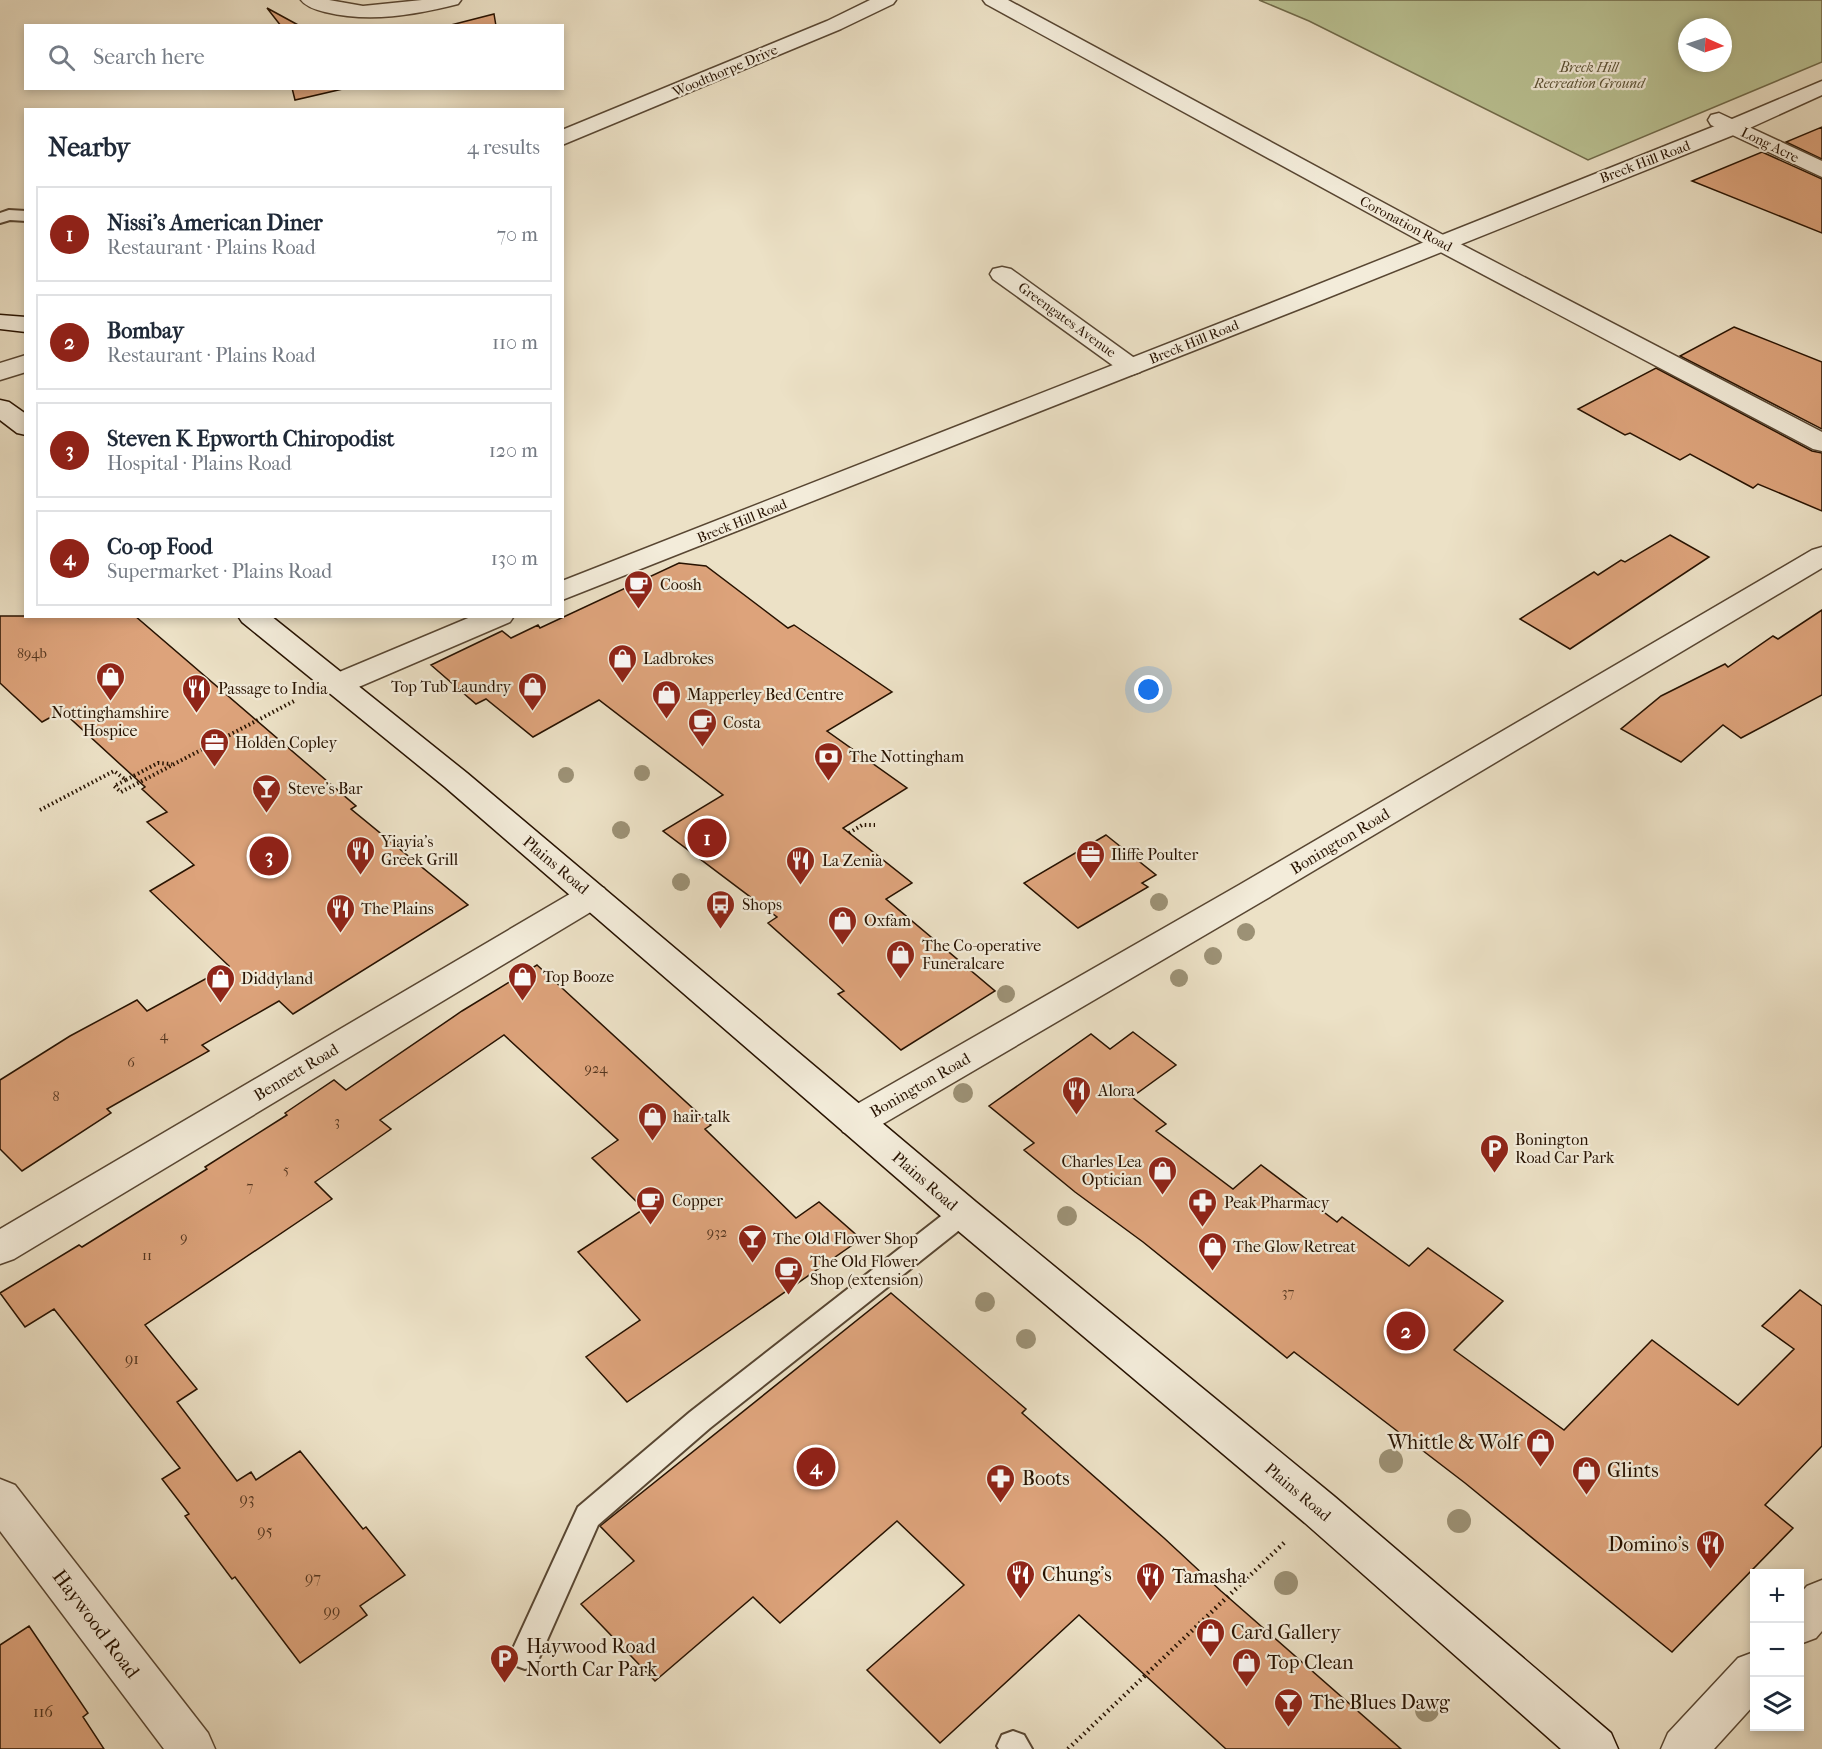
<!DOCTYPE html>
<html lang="en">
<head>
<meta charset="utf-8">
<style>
	:root { --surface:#fff; --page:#f2f2f3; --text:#1f2937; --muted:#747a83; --line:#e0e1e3; --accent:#8f2418 }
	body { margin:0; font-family:"IM FELL French Canon",serif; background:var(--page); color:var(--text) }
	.controls { position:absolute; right:18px; bottom:18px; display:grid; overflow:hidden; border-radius:0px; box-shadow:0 3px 9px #0003 }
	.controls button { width:54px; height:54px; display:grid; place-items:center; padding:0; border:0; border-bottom:2px solid var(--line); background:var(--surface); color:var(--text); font:30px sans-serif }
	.compass { position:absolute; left:1678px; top:18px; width:54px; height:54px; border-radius:50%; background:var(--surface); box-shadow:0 3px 9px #0003; rotate:93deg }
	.you { position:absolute; left:1149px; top:690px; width:21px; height:21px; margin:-15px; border:4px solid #fff; border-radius:50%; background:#1a73e8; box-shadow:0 0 0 9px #1a73e833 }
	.badge { display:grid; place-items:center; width:39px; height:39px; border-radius:50%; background:var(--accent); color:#fff; font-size:20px; font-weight:700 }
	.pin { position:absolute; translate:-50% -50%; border:3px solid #fff; box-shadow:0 2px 6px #0006 }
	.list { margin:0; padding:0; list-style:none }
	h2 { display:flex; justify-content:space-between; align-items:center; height:78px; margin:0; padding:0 24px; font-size:26px }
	h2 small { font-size:20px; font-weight:400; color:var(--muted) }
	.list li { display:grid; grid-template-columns:39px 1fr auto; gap:18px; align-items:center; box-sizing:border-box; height:96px; margin:0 12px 12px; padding:0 12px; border:2px solid var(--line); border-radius:0px }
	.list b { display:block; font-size:22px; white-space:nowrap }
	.list p { margin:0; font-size:20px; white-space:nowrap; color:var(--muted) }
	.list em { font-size:20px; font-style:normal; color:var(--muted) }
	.icon { flex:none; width:33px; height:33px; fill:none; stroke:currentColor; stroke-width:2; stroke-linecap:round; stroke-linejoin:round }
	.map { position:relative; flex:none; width:1822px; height:1749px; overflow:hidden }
	.search { position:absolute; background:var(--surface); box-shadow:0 3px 9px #0003; left:24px; top:24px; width:540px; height:66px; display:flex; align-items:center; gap:15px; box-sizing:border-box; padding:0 21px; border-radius:0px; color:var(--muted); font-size:22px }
	.panel { position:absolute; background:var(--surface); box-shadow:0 3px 9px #0003; left:24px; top:108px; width:540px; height:510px; border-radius:0px }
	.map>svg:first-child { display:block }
</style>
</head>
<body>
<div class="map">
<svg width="1822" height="1749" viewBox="0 0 1822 1749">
	<rect width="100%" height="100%" fill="#ece1c6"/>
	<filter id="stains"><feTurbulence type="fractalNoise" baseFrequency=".00333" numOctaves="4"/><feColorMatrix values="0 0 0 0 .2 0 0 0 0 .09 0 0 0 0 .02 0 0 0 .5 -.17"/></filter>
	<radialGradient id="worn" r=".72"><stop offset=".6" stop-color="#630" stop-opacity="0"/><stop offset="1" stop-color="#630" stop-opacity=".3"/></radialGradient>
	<path fill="#bac293" stroke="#706a4a" stroke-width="1.5" fill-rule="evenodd" d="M1259 0H1822V62L1588 160 1309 21ZM1687 27H1723V63H1687Z"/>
	<path fill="#dda37b" stroke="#271200" stroke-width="1.5" d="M267 8 300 26H281Z
		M494 14 496 26H447Z
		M292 88H347L295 100Z
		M1822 127V159L1786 142Z
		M1762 152 1822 179V233L1692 181Z
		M1734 327 1822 362V429L1680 356Z
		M1656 368 1812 451 1822 453V511L1758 484 1753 488 1690 454 1680 460 1630 433 1625 435 1578 409Z
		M1670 535 1709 557 1570 649 1520 619 1594 572 1598 575 1621 560 1625 562Z
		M679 563 706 566 788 628 794 625 892 692 827 731 907 788 843 828 912 883 886 899 995 991 901 1050 838 994 844 991 768 923 777 917 663 831 723 795 599 700 533 737 486 699 476 704 431 665 502 631 511 638 538 625 540 628Z
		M1822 610V695L1741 738 1723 725 1681 762 1621 729 1661 696 1725 664 1728 667 1773 636 1778 639Z
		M0 616H135L356 806 351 809 468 905 293 1014 279 1001 202 1045 209 1051 107 1109 111 1113 22 1171 0 1149V1080L70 1036 137 1000 147 1011 229 966 150 891 194 865 147 822 167 812 142 789 145 787 62 711 42 722 0 683Z
		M1106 835 1156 875 1142 883 1148 887 1078 928 1024 883Z
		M537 965 711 1125 705 1129 796 1218 819 1202 861 1239 627 1402 586 1357 640 1320 578 1252 644 1209 592 1158 618 1140 504 1035 380 1120 391 1129 315 1182 332 1199 145 1325 197 1389 177 1402 237 1481 251 1472 256 1480 300 1451 363 1529 366 1527 405 1575 360 1606 367 1615 300 1663 235 1577 232 1579 185 1516 189 1514 162 1479 180 1468 54 1309 25 1327 0 1293 79 1245 82 1247 207 1169 205 1167 287 1115 285 1113 334 1080 346 1090 462 1011Z
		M1133 1032 1176 1065 1132 1097 1166 1124 1156 1131 1233 1189 1261 1165 1337 1222 1342 1217 1409 1266 1428 1248 1503 1301 1454 1350 1564 1430 1652 1340 1738 1405 1794 1349 1762 1326 1800 1290 1822 1306V1446L1765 1505 1793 1528 1672 1652 1465 1483 1294 1352 1287 1358 1143 1242 1075 1192 1024 1150 1034 1143 989 1106 1091 1034 1110 1049Z
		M891 1293 1026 1409 1022 1413 1164 1538 1221 1591 1401 1749H1226L1079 1615 940 1743 867 1670 964 1585 897 1521 780 1623 753 1597 655 1681 581 1604 634 1561 600 1526Z
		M29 1626 88 1713 83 1717 104 1749H0V1645Z"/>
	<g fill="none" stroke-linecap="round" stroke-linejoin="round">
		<defs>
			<path id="service" d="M9 210 26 211V221L10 220 0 223V213Z
				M963 1203 972 1206 976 1213 972 1220 710 1428 598 1525 536 1665 525 1669 514 1665 510 1655 578 1507 690 1412 954 1206Z
				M1013 1731 1024 1735 1032 1749H999L997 1746 1002 1735Z"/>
			<path id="minor" d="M301 0H329L363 6 422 0H461L458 4C414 15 370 23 325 12 317 10 306 7 301 0Z
				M983 0H1008L1447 237 1822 432V451L1813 449 1431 247 986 4Z
				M1719 113 1822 161V177L1711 125 1708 120 1711 115Z
				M1002 267 1011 269 1140 362 1144 367 1140 372 1131 375 1122 372 993 279 990 274 993 269Z
				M1822 547V568L1263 901 869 1132 856 1136 843 1132 838 1122 843 1112 1239 885 1812 550Z
				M592 884 604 888 609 896 604 904 14 1259 0 1264V1229L580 888Z
				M0 1479 15 1485 208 1733 215 1749H164L0 1531Z
				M1822 1580V1631L1816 1638 1800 1644V1594L1807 1586Z
				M1754 1652V1705L1714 1749H1661L1668 1733 1738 1658Z"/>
			<path id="tertiary" d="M870 0H896L893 4 841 29 562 145V130L827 21Z
				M1822 81V95L1741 132 1312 304 562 600V581L1294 294 1725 122Z
				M26 355V372L0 380V363Z
				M473 616H514L510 622 347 692 336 695 325 692 321 685 325 678Z"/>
			<path id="secondary" d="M0 315 26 317V332L0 329Z
				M0 400 9 402 26 414V435L17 433 0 420Z
				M238 616H271L467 773 976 1202 1335 1497 1611 1733 1618 1749H1561L1305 1523 950 1224 445 787 242 622Z"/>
		</defs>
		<use href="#service" stroke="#584632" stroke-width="4"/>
		<use href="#minor" stroke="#584632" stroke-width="3"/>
		<use href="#tertiary" stroke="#584632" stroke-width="3"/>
		<use href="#secondary" stroke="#271200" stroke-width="3"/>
		<path stroke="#271200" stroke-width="4" stroke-dasharray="1.5 3" stroke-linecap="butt" d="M126 780 158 763 172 764
			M40 810 114 771 126 780 114 786 121 792 296 700
			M849 833 862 825H875"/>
		<path stroke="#271200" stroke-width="4.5" stroke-dasharray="1.5 4" stroke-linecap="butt" d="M1068 1749 1286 1541"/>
		<use href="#service" fill="#f3ecda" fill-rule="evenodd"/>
		<use href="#minor" fill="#f3ecda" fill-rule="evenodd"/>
		<use href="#tertiary" fill="#f3ecda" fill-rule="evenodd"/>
		<use href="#secondary" fill="#f3ecda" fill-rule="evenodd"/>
	</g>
	<g fill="#9c9175">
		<circle cx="642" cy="773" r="8"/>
		<circle cx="566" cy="775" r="8"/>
		<circle cx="621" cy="830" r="9"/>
		<circle cx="681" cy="882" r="9"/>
		<circle cx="1159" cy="902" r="9"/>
		<circle cx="1246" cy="932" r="9"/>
		<circle cx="1213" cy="956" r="9"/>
		<circle cx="1179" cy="978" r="9"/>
		<circle cx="1006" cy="994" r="9"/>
		<circle cx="963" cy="1093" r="10"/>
		<circle cx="1067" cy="1216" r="10"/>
		<circle cx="985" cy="1302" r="10"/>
		<circle cx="1026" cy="1339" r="10"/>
		<circle cx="1391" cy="1461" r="12"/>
		<circle cx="1459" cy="1521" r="12"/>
		<circle cx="1286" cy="1583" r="12"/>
		<circle cx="1427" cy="1710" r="12"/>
	</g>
	<defs>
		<symbol id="cafe-pin" viewBox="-11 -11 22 30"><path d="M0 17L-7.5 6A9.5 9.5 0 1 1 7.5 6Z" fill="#8f2418" stroke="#f3ecda"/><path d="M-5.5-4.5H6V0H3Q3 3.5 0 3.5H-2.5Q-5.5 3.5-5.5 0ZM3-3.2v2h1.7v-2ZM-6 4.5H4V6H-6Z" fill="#fff"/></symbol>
		<symbol id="shop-pin" viewBox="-11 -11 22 30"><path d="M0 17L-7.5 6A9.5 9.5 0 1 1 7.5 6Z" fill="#8f2418" stroke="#f3ecda"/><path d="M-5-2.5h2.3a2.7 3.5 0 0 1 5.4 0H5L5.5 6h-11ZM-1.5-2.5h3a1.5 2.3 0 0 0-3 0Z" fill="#fff"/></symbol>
		<symbol id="restaurant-pin" viewBox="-11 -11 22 30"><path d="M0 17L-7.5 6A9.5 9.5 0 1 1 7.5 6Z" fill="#8f2418" stroke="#f3ecda"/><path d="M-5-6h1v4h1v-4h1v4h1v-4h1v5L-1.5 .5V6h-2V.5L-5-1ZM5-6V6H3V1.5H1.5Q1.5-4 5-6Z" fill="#fff"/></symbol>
		<symbol id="office-pin" viewBox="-11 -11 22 30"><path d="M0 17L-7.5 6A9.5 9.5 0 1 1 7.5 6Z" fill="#8f2418" stroke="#f3ecda"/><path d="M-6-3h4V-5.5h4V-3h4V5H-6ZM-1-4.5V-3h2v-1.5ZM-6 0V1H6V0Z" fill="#fff"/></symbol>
		<symbol id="bank-pin" viewBox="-11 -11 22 30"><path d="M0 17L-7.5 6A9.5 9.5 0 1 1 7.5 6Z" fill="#8f2418" stroke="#f3ecda"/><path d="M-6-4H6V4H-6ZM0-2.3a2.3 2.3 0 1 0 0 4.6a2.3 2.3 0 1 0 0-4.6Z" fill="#fff"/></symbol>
		<symbol id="bar-pin" viewBox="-11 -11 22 30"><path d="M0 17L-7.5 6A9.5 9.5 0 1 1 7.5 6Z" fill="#8f2418" stroke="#f3ecda"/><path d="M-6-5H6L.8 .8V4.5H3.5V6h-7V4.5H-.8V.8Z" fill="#fff"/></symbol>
		<symbol id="bus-pin" viewBox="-11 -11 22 30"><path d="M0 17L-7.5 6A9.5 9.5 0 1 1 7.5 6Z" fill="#8f2418" stroke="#f3ecda"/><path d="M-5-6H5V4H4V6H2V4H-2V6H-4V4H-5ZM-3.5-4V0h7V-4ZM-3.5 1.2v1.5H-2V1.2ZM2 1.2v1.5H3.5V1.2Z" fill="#fff"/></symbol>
		<symbol id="parking-pin" viewBox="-11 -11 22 30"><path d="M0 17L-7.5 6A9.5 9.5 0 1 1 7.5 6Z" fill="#8f2418" stroke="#f3ecda"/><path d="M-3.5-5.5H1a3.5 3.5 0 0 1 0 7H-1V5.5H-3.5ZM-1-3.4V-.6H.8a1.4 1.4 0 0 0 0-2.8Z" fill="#fff"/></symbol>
		<symbol id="pharmacy-pin" viewBox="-11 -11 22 30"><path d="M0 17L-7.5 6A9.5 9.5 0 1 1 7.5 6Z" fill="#8f2418" stroke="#f3ecda"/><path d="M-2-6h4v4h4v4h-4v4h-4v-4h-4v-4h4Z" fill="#fff"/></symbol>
	</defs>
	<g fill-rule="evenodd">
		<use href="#cafe-pin" x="622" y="568" width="33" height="45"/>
		<use href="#shop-pin" x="606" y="642" width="33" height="45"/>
		<use href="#shop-pin" x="94" y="660" width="33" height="45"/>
		<use href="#shop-pin" x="516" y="670" width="33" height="45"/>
		<use href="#restaurant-pin" x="180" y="672" width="33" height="45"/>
		<use href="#shop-pin" x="650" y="678" width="33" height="45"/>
		<use href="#cafe-pin" x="686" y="706" width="33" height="45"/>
		<use href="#office-pin" x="198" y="726" width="33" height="45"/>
		<use href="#bank-pin" x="812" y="740" width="33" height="45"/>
		<use href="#bar-pin" x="250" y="772" width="33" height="45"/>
		<use href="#restaurant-pin" x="344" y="834" width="33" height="45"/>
		<use href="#office-pin" x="1074" y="838" width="33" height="45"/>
		<use href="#restaurant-pin" x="784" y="844" width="33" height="45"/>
		<use href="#bus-pin" x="704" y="888" width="33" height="45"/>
		<use href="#restaurant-pin" x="324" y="892" width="33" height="45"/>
		<use href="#shop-pin" x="826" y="904" width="33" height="45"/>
		<use href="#shop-pin" x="884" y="938" width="33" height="45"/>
		<use href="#shop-pin" x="506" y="960" width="33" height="45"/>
		<use href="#shop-pin" x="204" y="962" width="33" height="45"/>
		<use href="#restaurant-pin" x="1060" y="1074" width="33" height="45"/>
		<use href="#shop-pin" x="636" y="1100" width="33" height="45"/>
		<use href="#parking-pin" x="1478" y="1132" width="33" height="45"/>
		<use href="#shop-pin" x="1146" y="1154" width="33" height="45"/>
		<use href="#cafe-pin" x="634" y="1184" width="33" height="45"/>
		<use href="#pharmacy-pin" x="1186" y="1186" width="33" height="45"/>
		<use href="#bar-pin" x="736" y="1222" width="33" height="45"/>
		<use href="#shop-pin" x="1196" y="1230" width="33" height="45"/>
		<use href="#cafe-pin" x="772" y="1254" width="33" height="45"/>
		<use href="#shop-pin" x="1524" y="1426" width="33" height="45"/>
		<use href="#shop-pin" x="1570" y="1454" width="33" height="45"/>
		<use href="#pharmacy-pin" x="984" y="1462" width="33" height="45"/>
		<use href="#restaurant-pin" x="1694" y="1528" width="33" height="45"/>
		<use href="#restaurant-pin" x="1004" y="1558" width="33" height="45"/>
		<use href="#restaurant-pin" x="1134" y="1560" width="33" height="45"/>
		<use href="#shop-pin" x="1194" y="1616" width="33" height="45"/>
		<use href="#parking-pin" x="488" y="1642" width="33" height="45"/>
		<use href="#shop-pin" x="1230" y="1646" width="33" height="45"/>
		<use href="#bar-pin" x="1272" y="1686" width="33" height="45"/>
	</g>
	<g text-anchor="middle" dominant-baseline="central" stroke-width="4.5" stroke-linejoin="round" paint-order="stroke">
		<g font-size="14" font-style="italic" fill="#5a5033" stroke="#f3ecda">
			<text x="1589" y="67">Breck Hill<tspan x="1589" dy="16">Recreation Ground</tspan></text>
		</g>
		<g font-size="14" fill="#271200" stroke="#f3ecda">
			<text transform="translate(725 71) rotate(-23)">Woodthorpe Drive</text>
			<text transform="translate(1770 145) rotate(26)">Long Acre</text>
			<text transform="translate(1645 162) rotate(-21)">Breck Hill Road</text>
			<text transform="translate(1406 224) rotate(28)">Coronation Road</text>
			<text transform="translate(1067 320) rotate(36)">Greengates Avenue</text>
			<text transform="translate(1194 342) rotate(-22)">Breck Hill Road</text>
			<text transform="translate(742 521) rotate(-22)">Breck Hill Road</text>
		</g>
		<g font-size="14" fill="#54361f">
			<text x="32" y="653">894b</text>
			<text x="164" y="1035">4</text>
			<text x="131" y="1062">6</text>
			<text x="596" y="1068">924</text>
			<text x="56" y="1096">8</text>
			<text x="337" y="1121">3</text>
			<text x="286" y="1169">5</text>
			<text x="250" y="1186">7</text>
			<text x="717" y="1232">932</text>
			<text x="184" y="1237">9</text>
			<text x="147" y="1255">11</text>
			<text x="1288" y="1292">37</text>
		</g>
		<g font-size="16" fill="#271200" stroke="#f3ecda" text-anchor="start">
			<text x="660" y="584">Coosh</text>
			<text x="643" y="658">Ladbrokes</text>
			<text x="511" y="686" text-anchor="end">Top Tub Laundry</text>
			<text x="218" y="688">Passage to India</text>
			<text x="687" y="694">Mapperley Bed Centre</text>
			<text x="110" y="712" text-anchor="middle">Nottinghamshire<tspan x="110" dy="18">Hospice</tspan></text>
			<text x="723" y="722">Costa</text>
			<text x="235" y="742">Holden Copley</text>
			<text x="849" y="756">The Nottingham</text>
			<text x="288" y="788">Steve's Bar</text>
			<text x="381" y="841">Yiayia's<tspan x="381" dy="18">Greek Grill</tspan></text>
			<text x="1111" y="854">Iliffe Poulter</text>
			<text x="822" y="860">La Zenia</text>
			<text x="742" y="904">Shops</text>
			<text x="361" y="908">The Plains</text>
			<text x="864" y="920">Oxfam</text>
			<text x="922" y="945">The Co-operative<tspan x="922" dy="18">Funeralcare</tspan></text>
			<text x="543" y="976">Top Booze</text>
			<text x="241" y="978">Diddyland</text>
			<text x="1098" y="1090">Alora</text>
			<text x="673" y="1116">hair talk</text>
			<text x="1515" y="1139">Bonington<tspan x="1515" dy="18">Road Car Park</tspan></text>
			<text x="1142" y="1161" text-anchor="end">Charles Lea<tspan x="1142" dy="18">Optician</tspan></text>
			<text x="672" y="1200">Copper</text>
			<text x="1224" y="1202">Peak Pharmacy</text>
			<text x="773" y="1238">The Old Flower Shop</text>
			<text x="1233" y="1246">The Glow Retreat</text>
			<text x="810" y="1261">The Old Flower<tspan x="810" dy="18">Shop (extension)</tspan></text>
		</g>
		<g font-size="16" fill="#271200" stroke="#f3ecda">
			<text transform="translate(1340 841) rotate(-31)">Bonington Road</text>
			<text transform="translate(556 865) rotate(40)">Plains Road</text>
			<text transform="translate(296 1072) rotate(-31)">Bennett Road</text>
			<text transform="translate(920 1085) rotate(-30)">Bonington Road</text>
			<text transform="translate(925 1181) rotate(41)">Plains Road</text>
			<text transform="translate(1298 1492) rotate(40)">Plains Road</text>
		</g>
		<g font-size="16" fill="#54361f">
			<text x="132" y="1358">91</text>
			<text x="247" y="1498">93</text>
			<text x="265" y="1530">95</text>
			<text x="313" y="1577">97</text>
			<text x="332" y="1610">99</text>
			<text x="43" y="1711">116</text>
		</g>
		<g font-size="20" fill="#271200" stroke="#f3ecda" text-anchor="start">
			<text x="1519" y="1442" text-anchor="end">Whittle &amp; Wolf</text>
			<text x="1607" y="1470">Glints</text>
			<text x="1022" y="1478">Boots</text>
			<text x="1689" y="1544" text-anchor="end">Domino's</text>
			<text x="1042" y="1574">Chung's</text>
			<text x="1172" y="1576">Tamasha</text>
			<text x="1231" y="1632">Card Gallery</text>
			<text x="526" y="1646">Haywood Road<tspan x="526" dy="23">North Car Park</tspan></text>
			<text x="1267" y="1662">Top Clean</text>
			<text x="1310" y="1702">The Blues Dawg</text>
		</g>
		<g font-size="20" fill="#271200" stroke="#f3ecda">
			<text transform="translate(96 1624) rotate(53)">Haywood Road</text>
		</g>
	</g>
	<rect width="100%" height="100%" filter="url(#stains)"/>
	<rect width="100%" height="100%" fill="url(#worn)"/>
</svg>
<div class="controls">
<button>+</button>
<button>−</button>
<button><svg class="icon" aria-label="layers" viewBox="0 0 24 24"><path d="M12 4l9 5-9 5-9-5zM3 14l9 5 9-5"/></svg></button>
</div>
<svg class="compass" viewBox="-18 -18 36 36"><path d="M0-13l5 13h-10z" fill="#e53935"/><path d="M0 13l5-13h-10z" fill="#747a83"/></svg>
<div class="you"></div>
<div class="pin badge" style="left:707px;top:838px">1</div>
<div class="pin badge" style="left:1406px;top:1331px">2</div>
<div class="pin badge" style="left:269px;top:856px">3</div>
<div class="pin badge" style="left:816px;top:1467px">4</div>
<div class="search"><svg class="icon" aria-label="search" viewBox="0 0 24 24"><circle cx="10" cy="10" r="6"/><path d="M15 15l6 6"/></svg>Search here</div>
<section class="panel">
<h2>Nearby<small>4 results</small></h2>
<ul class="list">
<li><span class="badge">1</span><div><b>Nissi's American Diner</b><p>Restaurant · Plains Road</p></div><em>70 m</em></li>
<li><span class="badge">2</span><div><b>Bombay</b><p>Restaurant · Plains Road</p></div><em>110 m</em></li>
<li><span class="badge">3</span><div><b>Steven K Epworth Chiropodist</b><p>Hospital · Plains Road</p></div><em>120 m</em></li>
<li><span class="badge">4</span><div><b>Co-op Food</b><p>Supermarket · Plains Road</p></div><em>130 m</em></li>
</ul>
</section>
</div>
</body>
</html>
